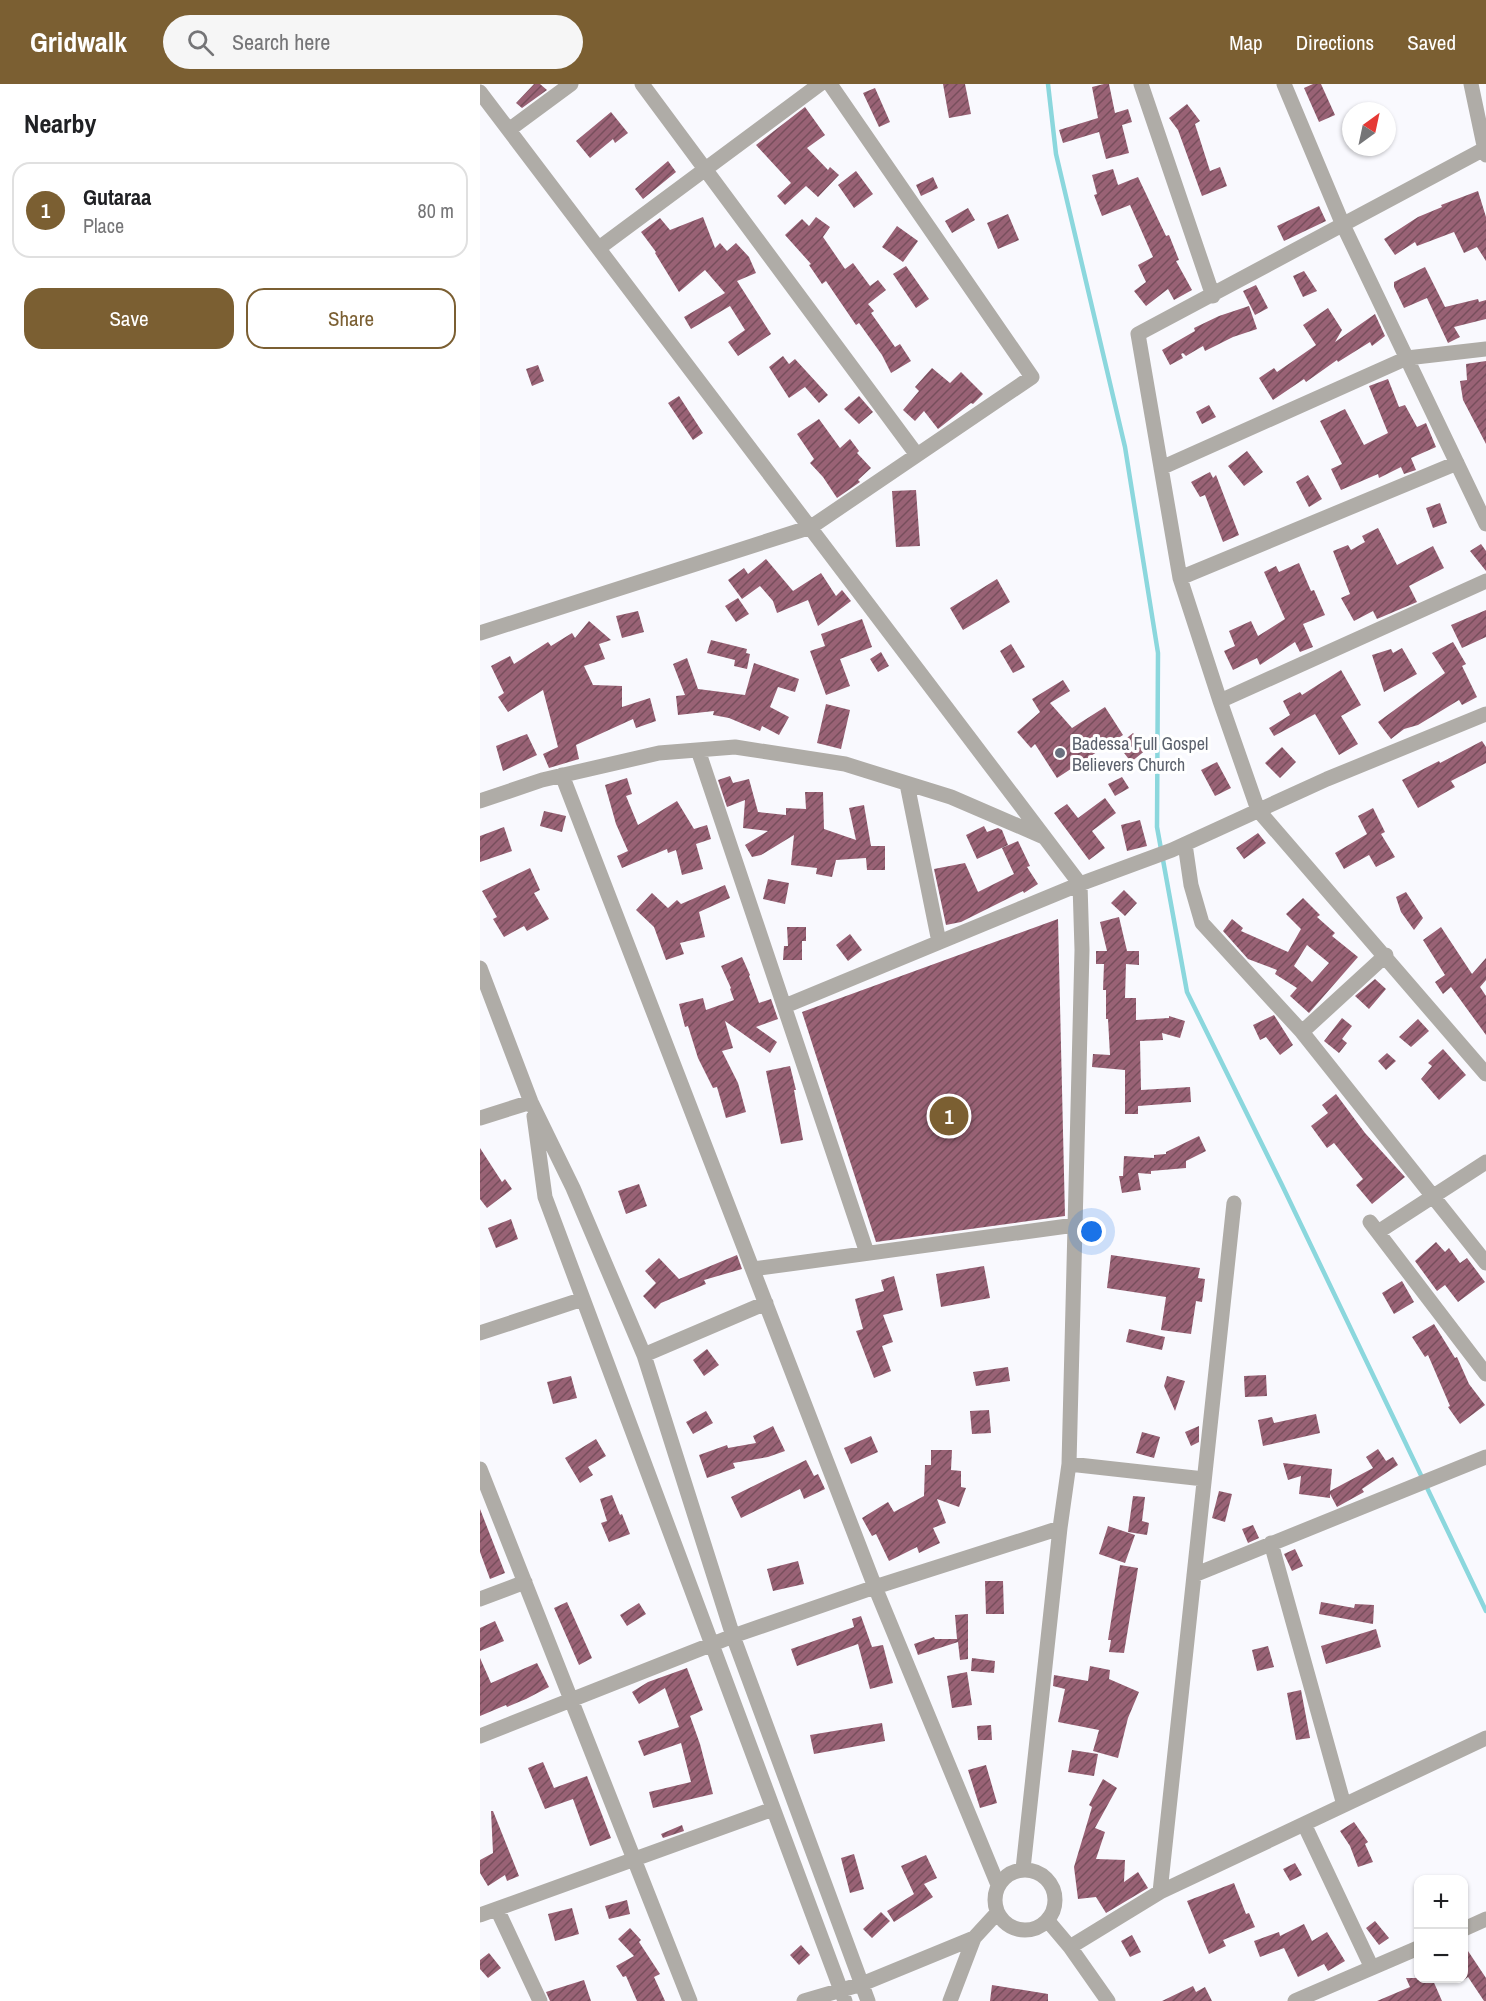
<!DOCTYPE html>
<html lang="en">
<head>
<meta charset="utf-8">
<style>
	:root { --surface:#fff; --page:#f6f6f6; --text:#202124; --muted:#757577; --line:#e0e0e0; --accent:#7b5f32 }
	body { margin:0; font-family:"Archivo Narrow",sans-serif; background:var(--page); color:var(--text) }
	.controls { position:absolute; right:18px; bottom:18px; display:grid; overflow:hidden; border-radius:12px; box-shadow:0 2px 4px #0004 }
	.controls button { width:54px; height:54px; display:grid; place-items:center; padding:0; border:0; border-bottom:2px solid var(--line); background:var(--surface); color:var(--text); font:30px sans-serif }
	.compass { position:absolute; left:862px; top:18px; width:54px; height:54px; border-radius:50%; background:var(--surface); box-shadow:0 2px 4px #0004; rotate:33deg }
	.you { position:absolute; left:612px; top:1148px; width:21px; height:21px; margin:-15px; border:4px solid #fff; border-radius:50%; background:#1a73e8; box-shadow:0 0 0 9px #1a73e833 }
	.badge { display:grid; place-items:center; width:39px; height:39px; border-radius:50%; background:var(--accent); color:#fff; font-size:20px; font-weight:700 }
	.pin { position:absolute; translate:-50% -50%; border:3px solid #fff; box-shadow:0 2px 6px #0006 }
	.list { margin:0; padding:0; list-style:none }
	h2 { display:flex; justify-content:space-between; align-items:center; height:78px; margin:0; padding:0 24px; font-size:26px }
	h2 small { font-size:20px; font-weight:400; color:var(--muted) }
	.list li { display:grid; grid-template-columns:39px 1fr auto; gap:18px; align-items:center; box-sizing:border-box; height:96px; margin:0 12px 12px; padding:0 12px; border:2px solid var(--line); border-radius:18px }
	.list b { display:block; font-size:22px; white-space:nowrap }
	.list p { margin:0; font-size:20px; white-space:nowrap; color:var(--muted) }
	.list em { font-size:20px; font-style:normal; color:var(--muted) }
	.actions { display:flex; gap:12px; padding:18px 24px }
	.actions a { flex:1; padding:14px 0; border:2px solid var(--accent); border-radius:18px; text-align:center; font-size:21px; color:var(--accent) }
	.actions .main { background:var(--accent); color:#fff }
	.icon { flex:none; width:33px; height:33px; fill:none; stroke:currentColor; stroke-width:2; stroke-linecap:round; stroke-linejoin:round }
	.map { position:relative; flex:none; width:1006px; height:1917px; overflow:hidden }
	header { display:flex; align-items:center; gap:36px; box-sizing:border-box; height:84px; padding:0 30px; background:var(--accent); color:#fff }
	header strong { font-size:28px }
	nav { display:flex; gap:33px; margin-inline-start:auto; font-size:21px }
	.search { width:420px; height:54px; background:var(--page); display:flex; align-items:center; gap:15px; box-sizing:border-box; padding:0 21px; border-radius:33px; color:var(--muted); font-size:22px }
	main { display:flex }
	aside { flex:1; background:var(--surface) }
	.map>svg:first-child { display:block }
</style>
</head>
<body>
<header>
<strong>Gridwalk</strong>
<div class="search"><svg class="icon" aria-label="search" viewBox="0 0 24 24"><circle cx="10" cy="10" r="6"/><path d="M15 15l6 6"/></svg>Search here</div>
<nav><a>Map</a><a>Directions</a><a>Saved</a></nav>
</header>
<main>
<aside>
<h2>Nearby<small></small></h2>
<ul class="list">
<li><span class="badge">1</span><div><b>Gutaraa</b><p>Place</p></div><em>80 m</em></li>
</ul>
<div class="actions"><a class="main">Save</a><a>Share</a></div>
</aside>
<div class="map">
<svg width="1006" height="1917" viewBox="0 0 1006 1917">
	<defs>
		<pattern id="building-hatch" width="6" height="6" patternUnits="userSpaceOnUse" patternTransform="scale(1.5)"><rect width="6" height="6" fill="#996275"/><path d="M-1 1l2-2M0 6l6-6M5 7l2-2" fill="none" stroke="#774e5c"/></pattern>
	</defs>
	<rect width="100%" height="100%" fill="#f9f9fe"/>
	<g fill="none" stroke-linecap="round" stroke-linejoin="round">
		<path stroke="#8bd7dd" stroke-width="4.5" d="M568 0 576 70 645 363 678 569 677 743 707 908 802 1101 1006 1527"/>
	</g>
	<path fill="url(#building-hatch)" fill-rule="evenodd" d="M54 0H60L67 6 42 24 36 19Z
		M463 0H485L491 30 469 34Z
		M624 0H629L635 29 648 25 652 38 642 41 649 69 626 75 619 48 583 59 579 46 618 34 612 3Z
		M833 0H841L855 31 839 38 824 4Z
		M395 4 410 38 399 43 383 9Z
		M707 20 720 37 715 40 730 87 740 83 747 102 722 112 698 46 689 34Z
		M325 23 345 51 327 64 348 86 350 83 359 91 338 113 326 102 305 121 297 112 311 99 276 61Z
		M131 28 148 49 135 59 133 55 110 74 96 57Z
		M188 77 196 88 163 115 155 105Z
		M633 85 638 101 658 93 686 152 689 151 699 176 696 177 712 206 694 216 688 205 666 222 654 207 666 198 658 181 673 173 650 121 622 132 614 111 617 110 612 91Z
		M376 87 393 110 374 124 358 101Z
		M453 93 458 104 441 112 436 101Z
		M998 107 1006 133V177L997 163 984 169 974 148 937 162 935 158 915 171 904 155 938 133 962 123 961 121Z
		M839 122 846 137 804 157 797 142Z
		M488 124 495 136 472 149 465 137Z
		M528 130 539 156 518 165 507 139Z
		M223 133 235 164 240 159 247 167 256 159 269 173 276 189 257 197 291 250 258 272 248 258 265 246 250 222 211 245 204 233 245 209 225 186 199 208 175 169 176 168 161 148 180 134 190 146Z
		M336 133 350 143 343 153 365 185 373 179 390 202 398 196 406 206 388 220 394 227 391 229 415 263 420 260 431 277 411 289 402 271 379 239 376 241 346 197 342 200 329 181 331 180 305 151 322 135 329 142Z
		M417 142 438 157 423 178 402 163Z
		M426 182 449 215 436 224 413 190Z
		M945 183 965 223 998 215 999 218 1006 216V235L974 243 980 253 968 259 947 214 924 224 914 203V198Z
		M824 187 837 207 823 213 813 192Z
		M776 201 788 224 775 231 763 207Z
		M769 222 777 245 753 253 725 267 723 262 706 272 703 269 701 270 703 274 690 281 682 266 715 247 714 244 739 232Z
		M848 224 862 246 855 258 895 230 905 252 892 262 890 258 858 278 857 276 826 298 824 295 793 316 779 294 794 284 797 288 836 261 823 241Z
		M303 272 309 280 315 275 348 311 339 319 325 303 309 314 289 283Z
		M1006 277V360L983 316 980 297 987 296 986 280Z
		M58 281 64 297 52 302 46 285Z
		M452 284 470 299 481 288 503 310 493 320 491 319 458 345 444 327 435 337 423 326 439 307 435 303Z
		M908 295 919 323 925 321 937 343 946 339 956 363 931 374 936 386 924 390 921 383 899 394 898 390 861 406 851 385 862 380 840 337 865 325 884 361 908 349 889 302Z
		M199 312 223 349 213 356 188 319Z
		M379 312 393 328 379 340 364 325Z
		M729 321 736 333 722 340 716 328Z
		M339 335 360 364 370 355 379 367 377 369 391 384 378 396 380 398 357 414 343 393 330 379 334 375 317 350Z
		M767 367 783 388 764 402 748 382Z
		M730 388 733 394 736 391 759 451 743 458 725 411 720 413 711 398Z
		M828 391 842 415 829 423 816 398Z
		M436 406 440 462 416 463 412 407Z
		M960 419 967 439 953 444 946 424Z
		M898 444 917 481 953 462 964 484 929 502 937 518 897 535 893 527 874 537 861 514 870 510 853 467 868 461 871 466 885 458 882 452Z
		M1001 460 1006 467V487L990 467Z
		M286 475 313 507 341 489 356 512 362 506 371 517 338 542 328 516 297 529 293 517 280 502 262 515 248 496 264 484 268 490Z
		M819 479 831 507 834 506 845 531 823 540 833 563 820 568 815 558 780 581 777 574 753 586 744 567 755 562 749 547 771 537 778 552 805 535 784 488 796 482 799 488Z
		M517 495 530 518 483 546 470 524Z
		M258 514 269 530 256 538 245 522Z
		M1006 526V553L982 564 971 541Z
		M158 527 164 548 142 554 136 532Z
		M382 535 392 563 360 575 370 602 346 611 330 567 345 562 341 550Z
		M109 537 131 556 119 560 125 575 104 582 113 601 142 602V623L170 614 176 637 156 644 153 635 96 661 99 675 69 684 63 670 78 663 63 606 28 628 18 613 24 609 11 582 30 572 34 580 68 558 71 562 92 549 95 554Z
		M231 556 267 565 266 569 270 570 267 585 254 582 255 576 227 569Z
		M973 558 986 580 982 582 997 613 982 621 979 616 938 641 924 645 911 655 898 638 965 589 952 569Z
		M531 560 545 583 533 589 520 567Z
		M922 564 937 590 904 608 892 571 911 565 913 569Z
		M401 568 409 582 398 588 390 575Z
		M207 574 218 605 265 611 274 579 319 595 315 608 298 603 290 623 309 633 299 651 282 642 280 647 249 634 233 631 234 627 198 631 196 612 205 611 193 580Z
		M861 586 881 621 861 632 878 660 859 671 835 630 794 652 789 644 810 631 803 617 820 608 822 611Z
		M583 596 590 607 570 619 592 644 625 623 643 651 577 694 555 660 551 664 537 648 560 628 552 615Z
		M346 620 370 626 361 665 337 659Z
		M653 649 667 665 651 678 638 661Z
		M47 650 57 671 23 687 16 662Z
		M1002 657 1006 663V679L971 697 975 703 938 724 922 696 959 677 960 679Z
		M802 663 816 678 800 694 785 679Z
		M737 678 751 704 735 712 721 686Z
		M250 692 253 699 269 695 278 728 306 731V724L326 725 325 708H343L344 745 376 756 369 724 384 721 391 762H405V786H387L386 774 356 776 352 793 336 790 337 784 311 781 314 751 281 771 272 773 265 761 288 747 263 744 265 716 247 723 238 696Z
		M642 693 649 704 635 712 628 700Z
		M147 694 152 710 146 712 158 741 197 717 214 745 227 741 231 755 216 760 223 785 202 791 196 766 188 769 187 765 142 784 137 772 148 767 136 740 125 701Z
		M625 714 636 729 612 747 625 764 609 776 574 729 587 720 598 734Z
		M893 724 905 748 901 750 915 773 896 783 889 771 864 785 855 769 887 750 878 732Z
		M64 727 86 732 82 748 60 742Z
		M660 736 667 762 647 767 641 741Z
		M504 742 507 748 518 744 522 746 528 761 497 775 486 751Z
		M24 743 32 767 0 778V752Z
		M778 749 786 759 764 775 756 764Z
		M538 757 550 782 547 783 558 800 544 809 543 807 481 838 466 841 454 785 485 779 498 808 534 790 522 764Z
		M50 784 60 806 54 809 69 835 47 847 44 842 24 853 13 835 17 833 2 807Z
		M288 795 309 799 305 820 283 815Z
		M245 801 250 814 219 828 225 853 200 859 204 870 186 876 174 843 156 826 172 809 188 824 197 816 201 820Z
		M644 806 657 819 645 832 631 819Z
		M926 808 943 834 934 846 921 828 916 813Z
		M823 814 840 831 837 833 855 849 852 852 878 873 829 929 810 912 817 904 795 890 797 886 768 875 743 847 752 835 763 844 761 847 808 868 821 845 806 830ZM827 861 849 879 832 898 814 882Z
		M639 833 647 867H659V881L646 880 645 914H656V936L689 934V932L705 937 700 954 682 949 683 956 660 957 661 1006 710 1003 711 1018 658 1022V1030H645V986L612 983 613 970 630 971 628 935H626V906H623L624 880H616V867H627L620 838Z
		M578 835 585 1132 396 1158 322 928Z
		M307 843H326V857H322V876H303L304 862H308Z
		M961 843 992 890 1006 874V896L1000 903 1006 912V951L971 903 963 910 955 898 965 891 943 856Z
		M370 850 382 866 368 877 356 861Z
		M262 873 270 891 269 892 279 919 291 915 298 935 276 943 297 958 290 969 245 937 253 964 242 967 258 999 266 1028 246 1034 237 1003 233 1004 218 974 208 942 205 943 199 920 223 914 226 926 254 916 250 905 251 904 241 882Z
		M895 895 906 905 889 925 875 912Z
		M794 931 813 961 800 971 786 953 780 956 773 941Z
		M862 934 872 942 862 955 867 959 859 969 844 957Z
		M938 935 949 947 931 963 919 953Z
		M963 965 986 991 959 1016 941 995 952 982 948 979Z
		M907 969 916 977 906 986 898 977Z
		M310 982 316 1006H314L323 1056 301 1060 286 987Z
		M856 1010 885 1049 925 1093 892 1120 876 1101 883 1095 854 1059 847 1064 831 1042 848 1029 842 1021Z
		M719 1052 726 1067 706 1077V1084L671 1087V1090L658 1089 661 1106 642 1109 639 1092H643L644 1072 674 1074V1071L686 1070V1068Z
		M0 1064 22 1098 25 1095 32 1105 7 1124 0 1115Z
		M159 1100 167 1122 146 1130 138 1107Z
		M31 1135 38 1155 16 1164 8 1144Z
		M956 1158 965 1168 969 1164 980 1179 987 1174 1005 1198 978 1218 965 1201 957 1207 935 1177Z
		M257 1171 262 1185 224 1196 226 1200 181 1219 175 1225 163 1212 176 1199 165 1187 179 1174 199 1195Z
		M631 1171 720 1184 718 1194 725 1195 722 1218 716 1217 711 1250 681 1246 686 1213 627 1204Z
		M504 1182 510 1214 461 1223 456 1190Z
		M414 1192 423 1226 403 1231 413 1258 402 1262 411 1287 394 1294 376 1247 383 1245 375 1215 404 1207 401 1196Z
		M922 1197 934 1218 914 1230 902 1209Z
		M954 1240 975 1274 977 1273 989 1300 1005 1321 980 1340 968 1323 970 1322 948 1271 945 1273 932 1253Z
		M649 1245 685 1253 682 1266 646 1258Z
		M227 1265 239 1281 224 1292 213 1276Z
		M528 1283 530 1297 496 1302 493 1288Z
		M786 1291 787 1312 765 1313 764 1292Z
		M91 1292 97 1314 73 1320 67 1298Z
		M687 1292 705 1297 695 1327 684 1302Z
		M509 1326 511 1349 492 1350 490 1327Z
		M226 1327 233 1339 213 1350 206 1338Z
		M836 1330 840 1349 783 1362 778 1336 792 1333 794 1339Z
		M293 1342 305 1367 288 1373 253 1379 255 1384 227 1394 219 1371 247 1361 248 1364 276 1359 273 1352Z
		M719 1342V1358L711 1362 705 1348Z
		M662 1348 680 1353 674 1374 656 1369Z
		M391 1352 398 1368 371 1380 364 1364Z
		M116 1355 126 1372 108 1383 113 1391 100 1399 85 1374Z
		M898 1365 906 1377 913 1373 918 1381 882 1405 884 1408 857 1423 850 1410V1414L819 1410 821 1392 808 1396 803 1379 852 1385 850 1407 893 1384 886 1373Z
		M451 1366H472L471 1386 481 1387V1403L486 1404 479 1423 457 1415 466 1439 453 1444 460 1459 439 1469 437 1463 409 1477 396 1450 392 1452 382 1434 408 1418 414 1428 444 1412 445 1381H451Z
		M326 1376 334 1392 338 1390 345 1405 324 1415 320 1405 261 1434 251 1413Z
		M739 1407 752 1410 745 1438 732 1434Z
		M132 1411 140 1431 142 1430 150 1450 129 1458 121 1439 127 1437 120 1415Z
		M653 1412 665 1413 662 1437 669 1439 667 1451 648 1448Z
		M0 1425 25 1489 10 1495 0 1468Z
		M773 1441 779 1454 768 1459 762 1445Z
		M628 1442 655 1451 645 1479 619 1470Z
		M815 1465 823 1482 812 1487 804 1470Z
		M318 1477 324 1500 293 1507 287 1485Z
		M640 1481 658 1484 644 1569 629 1568 631 1556H628Z
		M505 1497H523L524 1530H506Z
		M87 1518 112 1574 99 1581 74 1524Z
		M841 1518 874 1524 875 1520 894 1521 893 1540 839 1530Z
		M159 1519 166 1530 147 1542 140 1531Z
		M488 1530V1575L480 1576 478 1558 438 1571 434 1560 454 1553 455 1555H477L475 1531Z
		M381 1532 392 1563 403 1561 413 1599 390 1605 378 1560 317 1582 311 1565 374 1543 372 1535Z
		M15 1537 24 1557 0 1567V1544Z
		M896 1545 901 1563 846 1580 841 1562Z
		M788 1562 794 1583 777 1587 772 1566Z
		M0 1574 11 1599 57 1579 69 1603 46 1615 27 1623 26 1621 0 1632Z
		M492 1574 515 1577 514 1589 491 1587Z
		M610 1582 630 1586 629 1595 659 1608 648 1634 638 1674 613 1667 619 1646 578 1638 585 1605 573 1602 574 1591 608 1597Z
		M207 1584 223 1626 210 1632 220 1660 233 1710 173 1724 169 1708 211 1698 201 1659 164 1672 158 1657 199 1643 185 1604 159 1620 152 1608 168 1598Z
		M487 1588 492 1621 472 1624 467 1592Z
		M821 1606 830 1654 816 1656 807 1609Z
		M402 1639 405 1657 334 1670 330 1651Z
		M511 1641 512 1656H498L497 1642Z
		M592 1666 618 1670 614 1692 588 1688Z
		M63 1678 74 1704 107 1692 131 1754 110 1762 93 1715 65 1725 48 1684Z
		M506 1681 517 1719 500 1724 488 1686Z
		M623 1695 637 1704 615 1744 625 1748 616 1775 645 1776 644 1798 658 1788 668 1804 626 1829 616 1813 598 1815 594 1783 612 1723 609 1721Z
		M11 1727H13L39 1792 27 1797 25 1791 8 1802 0 1789V1776L13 1769Z
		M874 1738 888 1758 885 1760 893 1778 878 1783 870 1762 860 1747Z
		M202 1741 204 1747 183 1754 181 1750Z
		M374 1770 384 1805 370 1809 361 1774Z
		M446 1771 457 1794 444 1800 453 1813 414 1838 407 1827 434 1810 421 1782Z
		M815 1779 822 1791 810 1797 803 1785Z
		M754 1799 766 1830 769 1829 775 1843 743 1856 746 1862 729 1870 707 1817Z
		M147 1816 150 1830 129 1835 125 1822Z
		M92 1824 99 1850 75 1857 68 1830Z
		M401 1828 410 1837 392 1854 383 1845Z
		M895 1837 909 1854 899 1861 886 1844Z
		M824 1840 832 1857 847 1848 865 1877 848 1887 844 1880 818 1893 804 1864 780 1873 774 1857 799 1848 800 1852Z
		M150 1844 161 1856 159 1858 180 1890 174 1893 185 1917H157L146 1892 143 1893 136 1882 154 1872 138 1855Z
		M652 1851 661 1868 650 1873 641 1857Z
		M321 1861 330 1871 319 1881 310 1871Z
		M984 1861 1006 1894V1917H1004L988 1893 984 1896Z
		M9 1869 21 1884 8 1894 0 1885V1876Z
		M926 1894H952L962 1917H897L930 1903Z
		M104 1896 111 1917H70L66 1908Z
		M512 1901 568 1910V1917H510Z
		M713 1902 716 1908 725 1903 732 1917H682Z"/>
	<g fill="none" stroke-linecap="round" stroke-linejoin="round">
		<path stroke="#afaca7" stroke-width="15" d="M162 0 437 371
			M661 0 733 212
			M804 0 863 141 1006 440
			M991 0 1006 71
			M0 8 600 800 692 766 847 695 1006 630
			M30 45 91 0
			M1006 64 658 250 700 494 740 617 778 726 1006 990
			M119 164 340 0
			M681 384 927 274 1006 265
			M700 494 977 379
			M0 549 331 443 552 293 350 0
			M740 617 1006 497
			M218 666 387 1169
			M82 691 395 1503 518 1801
			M427 700 459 858
			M0 717 62 696 179 669 255 663 365 680 471 713 564 753
			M705 760 711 801 722 839 822 948 1006 1179
			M0 884 51 1018 93 1104 164 1271 253 1552 388 1917
			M305 922 600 800 602 866 589 1380 580 1444 543 1785
			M822 948 906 871
			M54 1032 65 1113 365 1917
			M0 1034 51 1018
			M890 1138 1006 1290
			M898 1148 1006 1078
			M273 1185 595 1141
			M0 1249 103 1215
			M164 1271 286 1219
			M589 1380 724 1395
			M0 1385 210 1917
			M791 1459 864 1721
			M714 1491 1006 1373
			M0 1515 45 1498
			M0 1652 253 1552 395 1503 580 1444
			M824 1740 892 1884
			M515 1816a30 30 0 1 1 60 0a30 30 0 1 1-60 0Z
			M680 1808 754 1119
			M17 1825 60 1917
			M0 1831 293 1725
			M568 1837 590 1863 628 1917
			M984 1845 1006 1835
			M590 1863 680 1808 1006 1654
			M324 1917 382 1900 494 1854
			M470 1917 494 1854 517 1829
			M815 1917 938 1864"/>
	</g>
	<circle fill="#6b7280" stroke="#fff" stroke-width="2" cx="580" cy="669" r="6"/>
	<g text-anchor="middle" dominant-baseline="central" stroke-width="6" stroke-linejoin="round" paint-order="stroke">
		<g font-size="18" fill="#5b616d" stroke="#fff" text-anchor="start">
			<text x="592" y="659">Badessa Full Gospel<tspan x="592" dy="21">Believers Church</tspan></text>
		</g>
	</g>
</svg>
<div class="controls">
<button>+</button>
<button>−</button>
</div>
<svg class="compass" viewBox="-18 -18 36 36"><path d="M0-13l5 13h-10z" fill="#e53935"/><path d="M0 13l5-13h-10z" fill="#757577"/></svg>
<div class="you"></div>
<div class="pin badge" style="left:469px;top:1032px">1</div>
</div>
</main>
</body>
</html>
